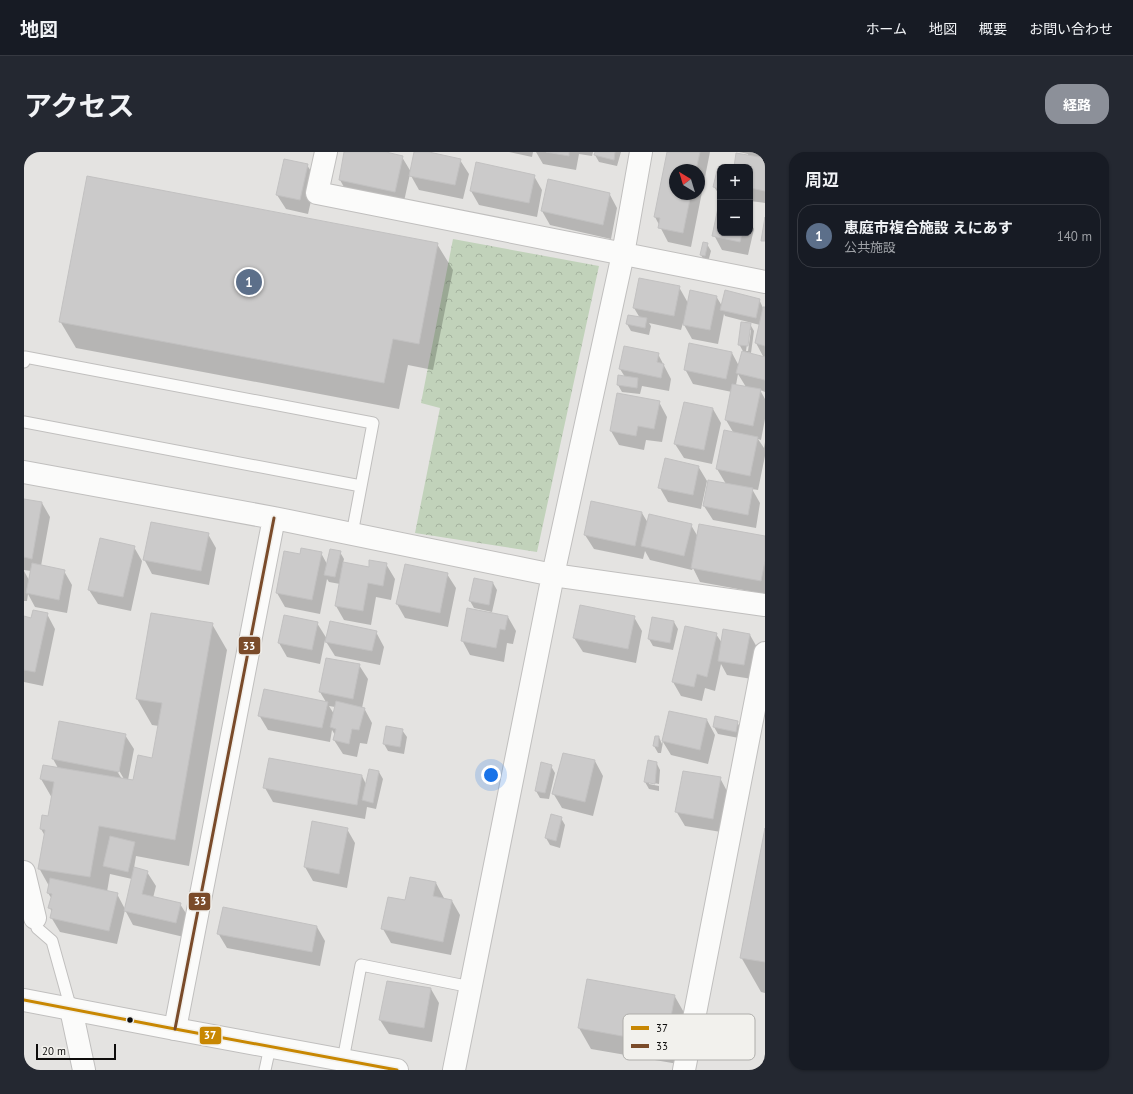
<!DOCTYPE html>
<html lang="ja">
<head>
<meta charset="utf-8">
<style>
	:root { --surface:#171b24; --page:#242831; --text:#f1f3f6; --muted:#9ea1a6; --line:#363941; --accent:#8c9099 }
	body { margin:0; font-family:"PT Sans","Noto Sans JP",sans-serif; background:var(--page); color:var(--text) }
	.controls { position:absolute; right:12px; top:12px; display:grid; overflow:hidden; border-radius:8px; box-shadow:0 1px 3px #0004 }
	.controls button { width:36px; height:36px; display:grid; place-items:center; padding:0; border:0; border-bottom:1px solid var(--line); background:var(--surface); color:var(--text); font:20px sans-serif }
	.compass { position:absolute; left:645px; top:12px; width:36px; height:36px; border-radius:50%; background:var(--surface); box-shadow:0 1px 3px #0004; rotate:322deg }
	.scale { position:absolute; left:12px; bottom:10px; width:80px; box-sizing:border-box; padding-left:4px; border:2px solid #0e0d0c; border-top:0; font-size:11px; line-height:14px; white-space:nowrap; color:#0e0d0c; -webkit-text-stroke:3px #f2f1ed; paint-order:stroke }
	.you { position:absolute; left:467px; top:623px; width:14px; height:14px; margin:-10px; border:3px solid #fff; border-radius:50%; background:#1a73e8; box-shadow:0 0 0 6px #1a73e833 }
	.badge { display:grid; place-items:center; width:26px; height:26px; border-radius:50%; background:var(--accent); color:#fff; font-size:13px; font-weight:700 }
	.pin { position:absolute; translate:-50% -50%; border:2px solid #fff; box-shadow:0 1px 4px #0006 }
	.list { margin:0; padding:0; list-style:none }
	h2 { display:flex; justify-content:space-between; align-items:center; height:52px; margin:0; padding:0 16px; font-size:17px }
	h2 small { font-size:13px; font-weight:400; color:var(--muted) }
	.list li { display:grid; grid-template-columns:26px 1fr auto; gap:12px; align-items:center; box-sizing:border-box; height:64px; margin:0 8px 8px; padding:0 8px; border:1px solid var(--line); border-radius:16px }
	.list b { display:block; font-size:15px; white-space:nowrap }
	.list p { margin:0; font-size:13px; white-space:nowrap; color:var(--muted) }
	.list em { font-size:13px; font-style:normal; color:var(--muted) }
	.map { position:relative; flex:none; width:741px; height:918px; overflow:hidden; border-radius:16px }
	header { display:flex; align-items:center; gap:24px; box-sizing:border-box; height:56px; padding:0 20px; background:var(--surface); border-bottom:1px solid var(--line) }
	header strong { font-size:19px }
	nav { display:flex; gap:22px; margin-inline-start:auto; font-size:14px }
	.intro { display:flex; align-items:center; justify-content:space-between; box-sizing:border-box; height:96px; padding:0 24px }
	h1 { margin:0; font-size:28px }
	.button { padding:10px 18px; border-radius:16px; background:var(--accent); color:#fff; font-size:14px; font-weight:700 }
	main { display:flex; gap:24px; padding:0 24px }
	aside { flex:1; background:var(--surface); border-radius:16px; box-shadow:0 1px 3px #0004 }
	.map>svg:first-child { display:block }
</style>
</head>
<body>
<header>
<strong>地図</strong>
<nav><a>ホーム</a><a>地図</a><a>概要</a><a>お問い合わせ</a></nav>
</header>
<div class="intro"><h1>アクセス</h1><a class="button">経路</a></div>
<main>
<div class="map">
<svg width="741" height="918" viewBox="0 0 741 918">
	<defs>
		<pattern id="park-crowns" width="20" height="18" patternUnits="userSpaceOnUse"><rect width="20" height="18" fill="#c1d2ba"/><path d="M2 6a3 3 0 1 1 6 0M12 15a3 3 0 1 1 6 0" fill="none" stroke="#a5b39f"/></pattern>
	</defs>
	<rect width="100%" height="100%" fill="#e4e3e1"/>
	<path fill="url(#park-crowns)" d="M429 87 575 114 513 400 391 381 416 256 397 251Z"/>
	<path fill="#0003" fill-rule="evenodd" d="M321 0H357L378 5 387 20 391 0H401L436 8 445 22 439 47 395 38 386 22 379 54 324 42 316 28Z
		M485 0H509L508 5Z
		M512 0H569L568 4 555 2 552 18 519 12Z
		M572 0H597L593 14 575 10 571 3Z
		M645 0H686L667 95 644 90 631 65ZM651 18H675V42H651Z
		M715 0H741V51L726 49V15H711L724 4V2Z
		M283 13 292 27 284 62 262 57 253 43Z
		M696 21V43L695 42 690 35Z
		M510 24 518 38 513 65 455 53 447 39Z
		M525 28 585 41 593 56 587 87 526 73 518 59Z
		M696 57V81H726V70L730 77 724 103 698 98 690 83Z
		M413 92 429 118 409 218 384 213 375 257 52 196 36 169Z
		M683 92 687 99 684 110H681L677 103Z
		M655 135 664 151 692 144 698 154 735 147 739 156H741V240L736 238 741 247V267L737 288 734 287 740 296 741 290V304L734 338 728 337 736 351 732 376 689 368 680 354 702 332 693 317 709 280 702 268 708 240 669 232 661 217 708 201 715 214 720 201 715 192 726 172 730 179 727 201 722 200 721 201 740 206 732 191 736 173 701 164 700 162 694 192 668 187 659 171 657 178 625 171 627 174 625 183 607 179 603 172 616 166 610 156ZM725 178H727L724 199H722ZM714 222 722 235 712 233Z
		M634 202 647 227 645 239 618 234 616 242 598 240 594 233 601 225 596 217Z
		M635 250 643 265 638 290 622 288 620 298 595 293 587 279Z
		M689 257 697 271 688 312 660 306 651 292Z
		M674 314 683 329 677 357 644 350 636 336Z
		M0 348 18 351 26 365 17 414 40 419 48 433 43 461 11 455 4 442 3 449H0V419L5 428 7 419 0 418Z
		M618 361 624 371 667 373 674 385H741V442L676 430 669 416 668 418 626 408 621 399 619 407 570 397 561 383Z
		M184 382 192 396 185 433 128 422 120 407Z
		M110 395 118 409 107 459 74 452 65 438Z
		M316 400 320 407 319 411 345 416 362 412 371 427 367 448 352 445 347 473 320 468 312 454 316 432 305 430 303 427 296 462 261 455 253 441 276 403 297 401 303 412Z
		M423 422 432 436 424 475 381 466 373 452Z
		M469 431 473 438 468 460 450 456 446 449Z
		M444 457 484 465 492 479 489 492 483 491 480 510 446 503 438 488Z
		M23 462 31 477 19 534 0 530V465L8 467Z
		M610 465 618 479 612 511 559 500 550 486Z
		M650 470 654 477 649 498 629 494 625 487Z
		M293 471 303 487 352 480 360 495 356 513 311 504 301 488 296 512 263 505 255 491Z
		M188 472 203 498 165 714 112 704 110 716 123 720 132 734 129 746 156 752 165 766 160 785 109 773 101 758 93 792 36 780 27 765 28 761 26 756 28 747 24 741 25 734 15 716 21 684 17 677 25 666 28 646 17 627 20 614 34 616 29 607 101 583 110 597 104 628 110 630 129 607 135 574 128 573 113 547ZM93 615 100 627H98L91 616ZM86 722 108 727 101 757 93 742 83 740Z
		M692 482 698 491 726 483 734 497 728 527 703 523 697 512 691 539 681 536 678 549 657 544 649 530Z
		M335 513 344 527 338 556H340L348 571 343 592 336 591 333 605 319 602 310 588 311 583 308 578 306 590 244 578 235 563 302 550 296 540ZM305 554 311 555 310 562Z
		M646 560 683 568 691 583 684 612 647 603 639 590 637 601H634L630 594 635 585 638 592Z
		M713 570 717 577 715 586 694 582 690 575Z
		M363 575 378 578 383 585 380 602 364 599 360 592Z
		M539 602 571 609 579 624 569 664 538 656 529 641Z
		M632 610 636 618 635 632 625 630V632L635 634V639L625 637 621 630Z
		M527 614 531 621 525 647 516 646 512 639Z
		M355 620 359 627 352 657 343 655 341 667 249 650 241 636 338 624 342 632Z
		M696 626 704 641 697 680 661 674 652 659Z
		M537 666 541 673 536 696 526 693 522 686Z
		M289 670 323 677 331 691 323 736 289 729 281 715Z
		M741 681V841L737 840 717 805Z
		M387 726 412 731 420 746V747L428 749 436 763 427 803 367 791 359 777 382 749Z
		M293 775 301 789 296 814 203 796 194 781Z
		M407 837 415 851 408 890 365 882 356 868Z
		M650 843 662 864 654 912 567 897 555 876Z"/>
	<path fill="#cbcaca" stroke="#c2c1c1" d="M320 0H362L379 4 371 40 315 28Z
		M390 0H405L437 7 431 33 385 24Z
		M522 0H545V4Z
		M571 0H591L590 8 570 3Z
		M643 0H676L672 18H651V42H667L659 81 634 76 636 66 630 65Z
		M712 1 741 6V39L726 36V15H710Z
		M260 7 284 12 276 48 252 43Z
		M452 10 511 23 505 51 446 39Z
		M693 19 696 20V37L689 35Z
		M63 24 414 91 395 192 369 187 360 231 35 170Z
		M524 27 586 41 579 73 517 59Z
		M694 56H696V81H718L716 90 688 84Z
		M741 65V89H737Z
		M679 90 684 91 681 104 676 103Z
		M615 126 656 134 650 164 609 156Z
		M666 138 693 144 686 178 659 173Z
		M701 138 736 147 732 166 696 158Z
		M739 155H741V194L731 191Z
		M604 163 623 166 621 176 602 172Z
		M717 170 727 171 724 194 714 193Z
		M665 191 708 200 702 227 660 218Z
		M600 194 635 201 633 210 640 212 637 226 595 217Z
		M718 199 741 205V228L712 221Z
		M594 223 614 226 613 236 593 233Z
		M708 232 737 237 729 274 701 268Z
		M593 241 636 249 630 277 614 274 612 284 586 279Z
		M660 250 689 256 680 298 650 292Z
		M700 278 734 285 726 324 692 317Z
		M641 306 675 314 669 343 634 336Z
		M684 328 729 336 724 363 679 354Z
		M0 347 18 350 8 407 0 405Z
		M567 349 618 360 611 394 560 383Z
		M625 362 668 372 660 404 617 394Z
		M127 370 185 381 177 419 119 408Z
		M675 372 741 384V409L737 429 667 416Z
		M76 386 111 394 99 445 64 438Z
		M277 396 298 400 288 448 252 441 260 399 276 402Z
		M306 397 317 399 311 425 300 423Z
		M345 408 363 411 359 434 344 431 339 459 311 454 319 410 345 415Z
		M8 411 41 418 35 448 2 441Z
		M381 412 424 421 416 461 372 452Z
		M450 426 469 430 465 453 445 449Z
		M556 453 611 464 604 497 549 486Z
		M443 456 484 464 481 478 476 477 472 496 437 489Z
		M9 458 24 461 11 520 0 518V464L7 466Z
		M127 461 189 471 151 688 75 674 66 725 14 717 21 678 16 677 18 663 24 664 30 630 16 627 19 613 109 628 114 603 128 606 138 551 112 547Z
		M260 463 294 470 288 498 254 491Z
		M628 465 650 469 646 491 624 487Z
		M306 469 353 479 348 499 301 490Z
		M661 474 693 481 683 525 673 522 670 535 648 530Z
		M699 477 726 482 720 513 694 509Z
		M302 506 336 512 329 547 295 540Z
		M240 537 304 550 298 576 234 564Z
		M312 549 341 556 335 578 328 577 325 592 309 588 312 577 306 575Z
		M645 559 683 567 676 598 638 589Z
		M691 564 714 569 712 580 689 575Z
		M35 569 102 582 95 620 28 607Z
		M362 574 379 577 376 595 359 592Z
		M631 584H635L634 595 629 594Z
		M539 601 571 608 561 650 528 642Z
		M245 606 338 623 333 653 239 636Z
		M624 608 633 610 631 632 620 630Z
		M517 610 528 613 521 641 511 639Z
		M345 617 355 619 349 651 338 648Z
		M659 619 697 625 689 667 651 660Z
		M527 662 538 665 532 689 521 686Z
		M288 669 324 676 315 722 280 715Z
		M741 676V810L716 806Z
		M86 684 111 690 104 720 79 714Z
		M110 715 124 719 118 742 157 751 152 771 100 759Z
		M386 725 412 730 409 744 428 748 419 790 357 777 364 745 381 748Z
		M26 726 94 741 85 779 26 766 28 757 24 756 28 742 23 741Z
		M199 755 293 774 288 800 193 782Z
		M563 827 651 843 642 892 554 876Z
		M363 829 407 836 400 876 355 868Z"/>
	<g fill="none" stroke-linecap="round" stroke-linejoin="round">
		<defs>
			<path id="service" d="M0 210 1 205 349 271 328 382
				M0 270 337 334
				M11 766 13 776 28 789 47 857
				M319 908 337 813 447 835
				M241 918 246 895"/>
			<path id="minor" d="M302 0 293 41 741 130
				M0 320 250 366 529 423 741 453
				M0 720 11 766
				M47 857 60 918
				M151 877 250 366
				M430 918 529 423 599 102 617 0
				M660 918 741 501"/>
			<path id="primary" d="M0 848 151 877 373 918"/>
		</defs>
		<use href="#service" stroke="#c0bfbe" stroke-width="13"/>
		<use href="#minor" stroke="#c0bfbe" stroke-width="24"/>
		<use href="#primary" stroke="#c0bfbe" stroke-width="24"/>
		<use href="#service" stroke="#fbfbfa" stroke-width="11"/>
		<use href="#minor" stroke="#fbfbfa" stroke-width="22"/>
		<use href="#primary" stroke="#fbfbfa" stroke-width="22"/>
		<defs>
			<path id="bus-1" d="M0 848 151 877 373 918"/>
			<path id="bus-2" d="M151 877 250 366"/>
		</defs>
		<use href="#bus-1" stroke="#f2f1ed" stroke-width="6"/>
		<use href="#bus-2" stroke="#f2f1ed" stroke-width="6"/>
		<use href="#bus-1" stroke="#c88702" stroke-width="3"/>
		<use href="#bus-2" stroke="#7a4b2a" stroke-width="3"/>
	</g>
	<circle fill="#0e0d0c" stroke="#f2f1ed" stroke-width="1.5" cx="106" cy="868" r="3.5"/>
	<rect x="599" y="862" width="132" height="46" rx="6" fill="#f2f1ed" stroke="#aeadaa" stroke-width="1"/>
	<rect x="607" y="874" width="18" height="4" fill="#c88702"/>
	<rect x="607" y="892" width="18" height="4" fill="#7a4b2a"/>
	<g font-size="11" fill="#0e0d0c">
		<text x="632" y="880">37</text>
		<text x="632" y="898">33</text>
	</g>
	<g stroke="#f2f1ed" stroke-width="1.5">
		<rect x="214" y="484" width="23" height="19" rx="4" fill="#7a4b2a"/>
		<rect x="164" y="740" width="23" height="19" rx="4" fill="#7a4b2a"/>
		<rect x="175" y="874" width="23" height="19" rx="4" fill="#c88702"/>
	</g>
	<g font-size="11" text-anchor="middle" font-weight="bold" fill="#fff">
		<text x="225" y="498">33</text>
		<text x="176" y="753">33</text>
		<text x="186" y="887">37</text>
	</g>
</svg>
<div class="controls">
<button>+</button>
<button>−</button>
</div>
<svg class="compass" viewBox="-18 -18 36 36"><path d="M0-13l5 13h-10z" fill="#e53935"/><path d="M0 13l5-13h-10z" fill="#9ea1a6"/></svg>
<div class="scale">20 m</div>
<div class="you"></div>
<div class="pin badge" style="left:225px;top:130px;background:#5c6f8a">1</div>
</div>
<aside>
<h2>周辺<small></small></h2>
<ul class="list">
<li><span class="badge" style="background:#5c6f8a">1</span><div><b>恵庭市複合施設 えにあす</b><p>公共施設</p></div><em>140 m</em></li>
</ul>
</aside>
</main>
</body>
</html>
